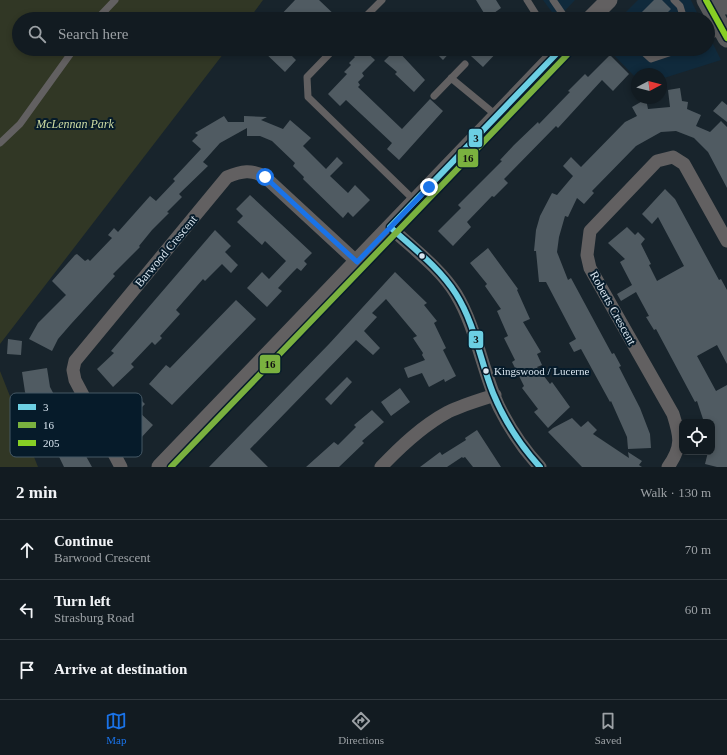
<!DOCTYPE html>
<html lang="en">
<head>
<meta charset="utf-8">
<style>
	:root { --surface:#121b21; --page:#1f282e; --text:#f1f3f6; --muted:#9ca1a5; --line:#31393f; --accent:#1a73e8 }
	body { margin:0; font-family:Georgia,serif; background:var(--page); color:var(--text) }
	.controls { position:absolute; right:12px; bottom:12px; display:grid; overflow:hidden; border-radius:8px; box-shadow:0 2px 6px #0003 }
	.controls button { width:36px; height:36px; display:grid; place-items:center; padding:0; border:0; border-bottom:1px solid var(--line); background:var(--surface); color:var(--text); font:20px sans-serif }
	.compass { position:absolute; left:631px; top:68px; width:36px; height:36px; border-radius:50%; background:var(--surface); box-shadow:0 2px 6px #0003; rotate:83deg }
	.stop { position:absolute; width:12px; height:12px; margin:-9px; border:3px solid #1a73e8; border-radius:50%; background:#fff }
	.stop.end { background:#1a73e8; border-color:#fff; box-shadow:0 1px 4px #0008 }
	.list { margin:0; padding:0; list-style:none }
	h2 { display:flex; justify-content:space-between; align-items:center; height:52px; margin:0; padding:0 16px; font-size:17px }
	h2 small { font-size:13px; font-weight:400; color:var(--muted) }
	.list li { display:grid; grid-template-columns:26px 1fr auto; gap:12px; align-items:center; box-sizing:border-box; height:60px; padding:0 16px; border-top:1px solid var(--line) }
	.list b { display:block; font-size:15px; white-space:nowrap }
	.list p { margin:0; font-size:13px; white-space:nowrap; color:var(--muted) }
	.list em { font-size:13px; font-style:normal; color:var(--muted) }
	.icon { flex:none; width:22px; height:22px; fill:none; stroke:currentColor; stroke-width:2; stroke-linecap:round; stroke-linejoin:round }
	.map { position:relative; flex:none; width:727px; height:467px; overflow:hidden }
	.search { position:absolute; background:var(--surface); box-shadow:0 2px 6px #0003; left:12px; right:12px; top:12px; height:44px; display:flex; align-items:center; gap:10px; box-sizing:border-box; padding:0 14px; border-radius:22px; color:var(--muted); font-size:15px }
	.sheet { height:232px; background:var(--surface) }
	nav { display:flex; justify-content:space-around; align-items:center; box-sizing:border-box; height:56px; border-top:1px solid var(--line); background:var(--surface); font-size:11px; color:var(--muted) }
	nav a { display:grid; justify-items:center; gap:2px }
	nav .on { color:var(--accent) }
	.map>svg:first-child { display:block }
</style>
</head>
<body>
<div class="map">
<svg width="727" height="467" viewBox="0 0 727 467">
	<rect width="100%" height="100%" fill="#18242c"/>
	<path fill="#102a3c" d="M543 0H575L557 19Z
		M638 0H691L700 19H619Z
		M708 34 721 60 661 79V74H637V79L608 49H708Z"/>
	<path fill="#313725" d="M0 0H263L249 19H19V49H227L0 344Z
		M0 371 38 467H0Z"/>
	<path fill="#505b62" d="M295 0H319L339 19H277Z
		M476 0H496L501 8 487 18Z
		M654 0H662L671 9 661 19H635Z
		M261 49H285L296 60 285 72Z
		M356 49H363L375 60 362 73 364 76 358 82 360 85 358 87 402 129 430 99 443 111 399 160 387 149 392 143 346 100 340 106 328 94 347 74 344 72 351 65 349 63 355 57 351 53Z
		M396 49 425 80 414 92 395 74 397 72 384 61Z
		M432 49H453L443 60Z
		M477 49H500L483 67 471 56Z
		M610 55 629 74 613 91 602 80 558 128 556 126 504 179 508 183 494 197 492 196 467 222 471 227 453 246 438 231 461 208 458 205 502 161 500 160 514 145 538 122 539 124 570 92 568 91 585 74 588 77Z
		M680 88 682 101 688 102 687 109 701 115 696 126 710 132 721 121 727 127V188L708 152 694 138 676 131 661 132 636 146 592 191 594 193 584 204 577 198 568 217 565 216 559 237 557 252 568 280 571 278 612 354 614 353 621 366 619 367 640 408 650 434 651 448 628 449 627 437 611 401 610 402 581 349 574 352 569 343 576 339 546 282H539L536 251H534L536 230 540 216 552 193 557 195 573 176 563 166 571 157 581 167 625 122 637 116 632 107 646 99 648 109 670 107 668 90Z
		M722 101 727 105V122L713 111Z
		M224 116 228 122H244V116L267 117 261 120 283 129 290 120 311 138 303 146 326 169 337 157 343 163 330 176 348 193 355 185 370 200 353 217 348 212 343 218 303 179 304 177 293 166 295 163 272 141 260 136H247V128L220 143 203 162 208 166 179 194 182 197 167 212 169 213 152 230 139 246 140 247 113 274 115 276 71 324 58 339 52 351 29 339 38 323 66 295 52 281 75 255 77 254 85 261 88 259 90 261 112 238 108 235 114 228 118 232 150 196 156 201 175 181 173 179 201 149 192 141 198 135 195 133Z
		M665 189 675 199 719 280 721 279 727 290V364L717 345 697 356 716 391 727 385V467H717L705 464 708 452H712V422H704L697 401 695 402 656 329 654 330 646 317 649 316 636 292 621 301 617 294 632 285 620 262 625 259 608 243 627 227 635 235 638 232 645 239 641 244 651 264 649 265 657 281 684 266 658 217 652 224 642 214Z
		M250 195 312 253 304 261 307 264 301 271 297 268 293 272 278 288 282 291 267 307 247 288 262 272 269 279 286 261 265 241 262 245 237 222 243 216 236 209Z
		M215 230 231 246 225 252 238 265 231 273 222 264 205 281 203 279 176 310 180 314 160 336 162 338 155 345 152 342 131 364 134 367 113 387 97 369 114 353 111 351Z
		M488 248 518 289 517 290 530 319 523 322 541 352 537 354 542 365 537 367 550 384 552 382 570 407 548 428 534 412 538 409 522 388 524 386 512 362 515 360 504 338 508 336 497 311 501 309 485 286 487 284 470 263Z
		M395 272 427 303 424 305 437 321 434 323 446 348 443 350 456 376 445 382 444 379 429 387 422 373 408 378 404 368 425 360 422 355 423 353 413 338 417 336 386 299 372 313 377 317 364 331 380 348 373 355 356 340 250 449 268 467H209L329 344Z
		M236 300 256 319 172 405 149 384 166 365 170 368Z
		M8 339 22 341 21 355 7 354Z
		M47 368 50 387 61 408 63 406 71 420 80 438 77 440 92 467H64L43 424 42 425 25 392 22 372Z
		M347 377 352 382 331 405 325 399Z
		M400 388 410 402 391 416 381 402Z
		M134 393 145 404 138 411 153 425 139 440 129 431 134 426 118 409Z
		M372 410 384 422 362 441 364 443 339 467H306L334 442 338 445 356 427 354 425Z
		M572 418 581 427 588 421 597 430 593 434 629 458 628 452 642 461 639 465 642 467H582L548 432 553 428Z
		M477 430 501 467H473L465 457 463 458 462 457 447 467H420L440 452 442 455 466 440 465 438Z"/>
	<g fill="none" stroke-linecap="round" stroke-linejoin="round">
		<path stroke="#626061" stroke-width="7" d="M527 0 539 19
			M553 0 566 19
			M674 0 680 6 684 19
			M597 12 607 19
			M97 19 115 0
			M363 19 382 0
			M708 38 721 29
			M334 49 307 77 308 97 415 201
			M640 49 651 59 681 49
			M451 78 497 116
			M434 96 465 64
			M0 143 20 124 74 49"/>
		<path stroke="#626061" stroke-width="13" d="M390 227C412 248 440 268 456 294 477 329 482 371 499 407 510 429 524 450 540 467
			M121 467 75 380 73 370 75 361 227 177C241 171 252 169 265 177L357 262
			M381 467C401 446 422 426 448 412 462 405 479 400 495 395
			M668 467C683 446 680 436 673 414L590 268 587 255 590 231 657 161 673 157 684 164 727 241"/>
		<path stroke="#626061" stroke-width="17" d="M590 19 609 0
			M160 467 561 49"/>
		<path stroke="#595a5c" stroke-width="19" d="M706 0 727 38
			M724 0 727 5"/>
		<defs>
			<path id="bus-1" d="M390 227C413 248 439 267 456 294 475 324 480 360 493 393 504 420 520 445 540 467
				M390 227 561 49"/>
			<path id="bus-2" d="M171 467 567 55"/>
			<path id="bus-3" d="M706 0 727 38"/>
		</defs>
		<use href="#bus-1" stroke="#061b2a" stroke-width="9"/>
		<use href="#bus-2" stroke="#061b2a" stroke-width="9"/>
		<use href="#bus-3" stroke="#061b2a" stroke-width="9"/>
		<use href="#bus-1" stroke="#6ccfe3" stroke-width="6"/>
		<use href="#bus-2" stroke="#7ab13f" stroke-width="6"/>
		<use href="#bus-3" stroke="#87cf25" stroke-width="6"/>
	</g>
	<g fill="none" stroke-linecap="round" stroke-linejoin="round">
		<path stroke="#1a73e8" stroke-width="5" d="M265 177 357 262 429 187"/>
	</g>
	<g fill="#d8e5ef" stroke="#061b2a" stroke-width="1.5">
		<circle cx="422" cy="256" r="3.5"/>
		<circle cx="486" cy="371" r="3.5"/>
	</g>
	<g text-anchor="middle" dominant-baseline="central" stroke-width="4" stroke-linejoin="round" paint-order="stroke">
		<g font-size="11" fill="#d8e5ef" stroke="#061b2a" text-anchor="start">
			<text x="494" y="371">Kingswood / Lucerne</text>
		</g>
		<g font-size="12" font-style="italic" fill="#cfdda4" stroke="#061b2a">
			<text x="75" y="124">McLennan Park</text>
		</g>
		<g font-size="12" fill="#d8e5ef" stroke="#061b2a">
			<text transform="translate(166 251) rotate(-50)">Barwood Crescent</text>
			<text transform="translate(613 308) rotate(61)">Roberts Crescent</text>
		</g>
	</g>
	<rect x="10" y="393" width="132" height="64" rx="6" fill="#061b2a" stroke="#455865" stroke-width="1"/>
	<rect x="18" y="404" width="18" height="6" fill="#6ccfe3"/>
	<rect x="18" y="422" width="18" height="6" fill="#7ab13f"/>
	<rect x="18" y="440" width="18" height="6" fill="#87cf25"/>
	<g font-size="11" fill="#d8e5ef">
		<text x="43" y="411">3</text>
		<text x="43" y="429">16</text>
		<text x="43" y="447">205</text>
	</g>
	<g stroke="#061b2a" stroke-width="1.5">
		<rect x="468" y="128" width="15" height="20" rx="4" fill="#6ccfe3"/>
		<rect x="457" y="148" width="22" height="20" rx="4" fill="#7ab13f"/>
		<rect x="468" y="330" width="16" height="19" rx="4" fill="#6ccfe3"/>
		<rect x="259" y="354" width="22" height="20" rx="4" fill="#7ab13f"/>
	</g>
	<g font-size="11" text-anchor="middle" font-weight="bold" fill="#111">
		<text x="476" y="142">3</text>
		<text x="468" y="162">16</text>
		<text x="476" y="343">3</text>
		<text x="270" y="368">16</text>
	</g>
</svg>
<div class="controls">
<button><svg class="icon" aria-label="locate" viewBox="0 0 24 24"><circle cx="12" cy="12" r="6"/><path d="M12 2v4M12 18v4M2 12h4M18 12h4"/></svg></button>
</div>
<svg class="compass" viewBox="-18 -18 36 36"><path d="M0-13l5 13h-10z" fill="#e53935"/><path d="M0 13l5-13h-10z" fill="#9ca1a5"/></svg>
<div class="stop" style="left:265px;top:177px"></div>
<div class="stop end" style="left:429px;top:187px"></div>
<div class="search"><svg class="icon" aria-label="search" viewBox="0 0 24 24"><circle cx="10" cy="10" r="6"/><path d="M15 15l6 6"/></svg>Search here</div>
</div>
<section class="sheet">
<h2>2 min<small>Walk · 130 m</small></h2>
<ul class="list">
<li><svg class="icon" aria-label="ahead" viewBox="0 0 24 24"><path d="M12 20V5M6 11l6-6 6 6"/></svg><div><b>Continue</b><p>Barwood Crescent</p></div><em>70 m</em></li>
<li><svg class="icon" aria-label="left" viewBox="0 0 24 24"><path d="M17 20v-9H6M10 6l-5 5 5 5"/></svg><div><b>Turn left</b><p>Strasburg Road</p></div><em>60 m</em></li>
<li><svg class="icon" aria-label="arrive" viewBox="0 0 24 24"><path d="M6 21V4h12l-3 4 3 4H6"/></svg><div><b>Arrive at destination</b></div></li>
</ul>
</section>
<nav>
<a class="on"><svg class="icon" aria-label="map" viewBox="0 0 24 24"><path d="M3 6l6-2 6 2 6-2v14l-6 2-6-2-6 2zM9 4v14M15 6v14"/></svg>Map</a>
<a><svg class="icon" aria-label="directions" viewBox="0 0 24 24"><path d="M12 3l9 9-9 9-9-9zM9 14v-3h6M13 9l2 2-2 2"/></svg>Directions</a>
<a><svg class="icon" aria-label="saved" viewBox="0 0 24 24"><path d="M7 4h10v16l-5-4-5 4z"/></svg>Saved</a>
</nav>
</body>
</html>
